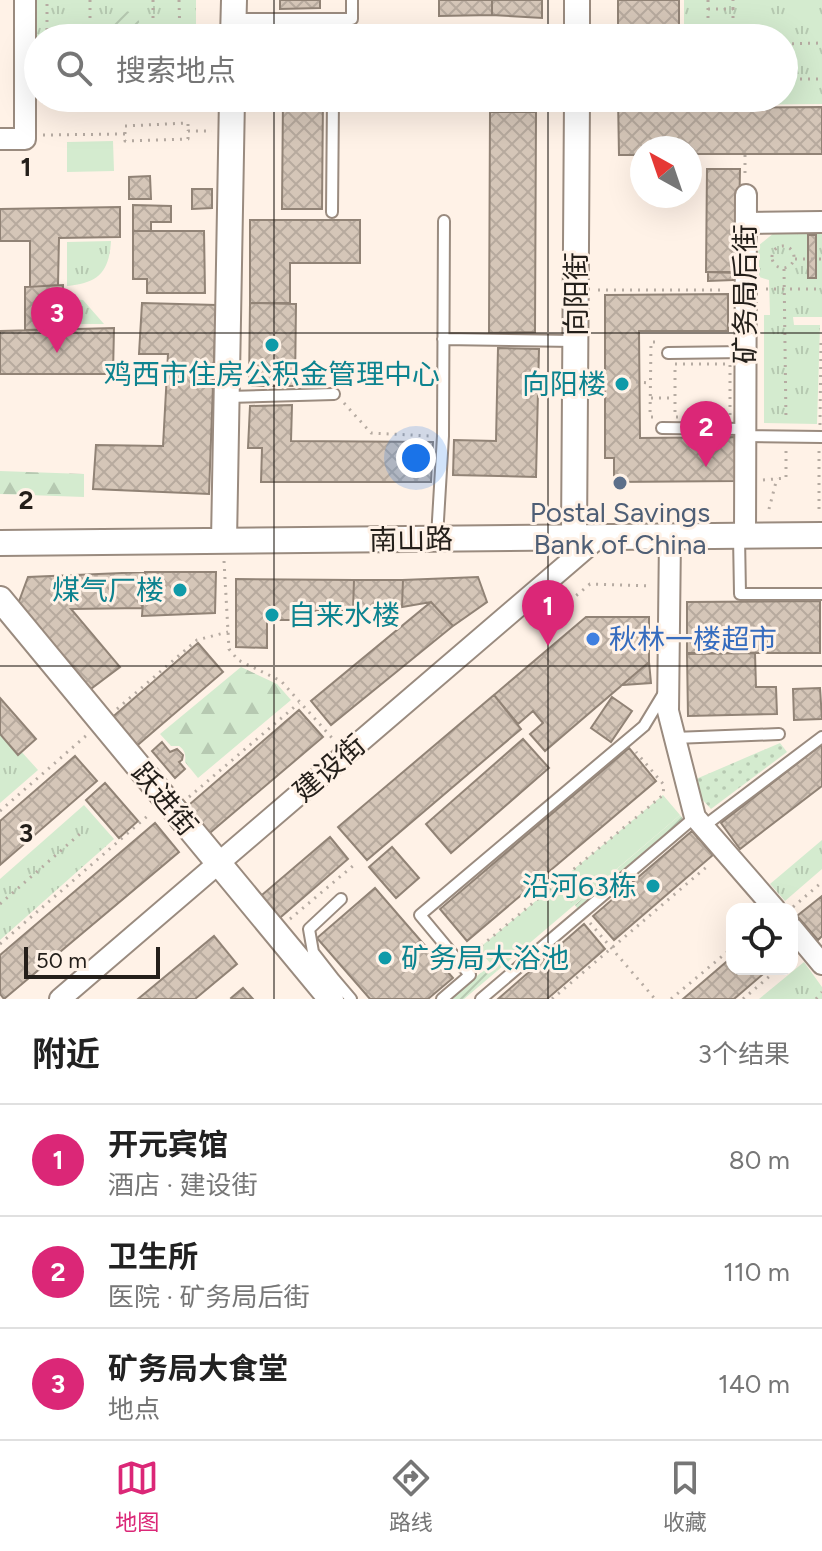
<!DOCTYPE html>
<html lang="zh">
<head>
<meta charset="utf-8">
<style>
	:root { --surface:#fff; --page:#f6f6f6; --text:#222; --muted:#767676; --line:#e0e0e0; --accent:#db2777 }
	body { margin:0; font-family:Figtree,"Noto Sans SC",sans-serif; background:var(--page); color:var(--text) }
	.controls { position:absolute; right:24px; bottom:24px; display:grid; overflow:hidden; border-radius:16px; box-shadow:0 8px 32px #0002 }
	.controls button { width:72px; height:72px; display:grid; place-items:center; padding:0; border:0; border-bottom:2px solid var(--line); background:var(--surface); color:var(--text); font:40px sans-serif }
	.compass { position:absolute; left:630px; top:136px; width:72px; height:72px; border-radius:50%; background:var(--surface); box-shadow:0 8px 32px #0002; rotate:320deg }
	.scale { position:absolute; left:24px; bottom:20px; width:136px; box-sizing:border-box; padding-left:8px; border:4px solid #241f1a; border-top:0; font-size:22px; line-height:28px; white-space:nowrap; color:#241f1a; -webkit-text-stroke:6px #fff2e7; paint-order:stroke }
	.you { position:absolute; left:416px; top:458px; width:28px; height:28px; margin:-20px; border:6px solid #fff; border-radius:50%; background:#1a73e8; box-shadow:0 0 0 12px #1a73e833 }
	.badge { display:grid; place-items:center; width:52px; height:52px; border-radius:50%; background:var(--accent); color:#fff; font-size:26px; font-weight:700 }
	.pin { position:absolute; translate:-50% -66px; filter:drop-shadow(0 2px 4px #0008) }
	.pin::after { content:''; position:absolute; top:42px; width:28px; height:24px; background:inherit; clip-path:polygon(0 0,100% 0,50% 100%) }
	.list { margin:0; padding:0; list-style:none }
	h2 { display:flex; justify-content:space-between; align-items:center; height:104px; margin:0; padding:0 32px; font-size:34px }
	h2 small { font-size:26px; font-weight:400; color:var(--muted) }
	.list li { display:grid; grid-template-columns:52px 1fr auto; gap:24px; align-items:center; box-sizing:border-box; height:112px; padding:0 32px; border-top:2px solid var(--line) }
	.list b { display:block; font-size:30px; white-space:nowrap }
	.list p { margin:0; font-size:26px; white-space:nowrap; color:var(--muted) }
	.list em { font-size:26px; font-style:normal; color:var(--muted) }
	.icon { flex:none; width:44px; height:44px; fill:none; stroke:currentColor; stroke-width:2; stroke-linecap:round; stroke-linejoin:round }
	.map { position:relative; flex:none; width:822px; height:999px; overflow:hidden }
	.search { position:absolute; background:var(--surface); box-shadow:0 8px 32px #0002; left:24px; right:24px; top:24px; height:88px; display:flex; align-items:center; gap:20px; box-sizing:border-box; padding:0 28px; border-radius:44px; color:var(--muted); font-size:30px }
	.sheet { height:440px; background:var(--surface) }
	nav { display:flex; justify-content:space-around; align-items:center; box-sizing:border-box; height:112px; border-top:2px solid var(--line); background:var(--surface); font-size:22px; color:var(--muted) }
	nav a { display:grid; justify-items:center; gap:4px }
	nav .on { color:var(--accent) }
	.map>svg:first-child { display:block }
</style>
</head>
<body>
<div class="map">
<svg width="822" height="999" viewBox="0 0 822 999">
	<defs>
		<pattern id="grass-dots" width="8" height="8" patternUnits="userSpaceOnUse" patternTransform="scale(2)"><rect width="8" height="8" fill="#d4ebcf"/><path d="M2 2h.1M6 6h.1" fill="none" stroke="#b6c9b1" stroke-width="1.8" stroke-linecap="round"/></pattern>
		<pattern id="forest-firs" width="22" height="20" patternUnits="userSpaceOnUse" patternTransform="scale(2)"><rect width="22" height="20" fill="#d4ebcf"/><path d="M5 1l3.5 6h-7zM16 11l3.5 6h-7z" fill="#b6c9b1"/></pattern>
		<pattern id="park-tufts" width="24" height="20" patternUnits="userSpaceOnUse" patternTransform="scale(2)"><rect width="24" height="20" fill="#d4ebcf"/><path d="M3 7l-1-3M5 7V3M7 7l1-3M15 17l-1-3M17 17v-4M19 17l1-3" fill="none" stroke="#b6c9b1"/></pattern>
		<pattern id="garden-furrows" width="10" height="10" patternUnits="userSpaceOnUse" patternTransform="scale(2)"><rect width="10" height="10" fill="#d4ebcf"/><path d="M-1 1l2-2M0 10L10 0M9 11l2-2" fill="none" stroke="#b6c9b1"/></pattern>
		<pattern id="building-cross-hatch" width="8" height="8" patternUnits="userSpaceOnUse" patternTransform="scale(2)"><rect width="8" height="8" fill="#d5c6b8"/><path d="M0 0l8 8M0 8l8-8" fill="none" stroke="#b7aa9e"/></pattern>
	</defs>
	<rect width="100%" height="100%" fill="#fff2e7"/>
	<path fill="url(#grass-dots)" d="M780 743 787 752 711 809 700 797 696 779Z"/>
	<path fill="url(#forest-firs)" d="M0 471 84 474V497L0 494Z
		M241 667 277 684 291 700 198 778 185 762C186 755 185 750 179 746H171L160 734Z"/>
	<path fill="url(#park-tufts)" d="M37 0H196V38H38V95H35Z
		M684 0H822V104L684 105V98H784V38H684Z
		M780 228H822V317H793L794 325H820L817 424 764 423V315H770L769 280 759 277 758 246Z
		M111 241C109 273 98 283 67 286V242Z
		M71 299 83 300 104 324H70Z
		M0 728 38 770 0 803Z
		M84 805 114 839 0 940V879Z
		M822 840V869L785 901 770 884Z
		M804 962 822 987V999H759Z"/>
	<path fill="url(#garden-furrows)" d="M119 10C136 10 144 22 139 38H105C100 25 106 14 119 10Z
		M680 815 684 820 578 909 575 905Z
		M491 964 497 971 464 999H450Z"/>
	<path fill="#d4ebcf" d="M113 141 114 171 67 172V142Z
		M663 795 680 815 497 971 478 949Z"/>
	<path fill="url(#building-cross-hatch)" stroke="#918376" stroke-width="2" d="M280 0H320V8L280 9Z
		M439 0H492V15L439 16Z
		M492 0H542V18L492 15Z
		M618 0H679V38H618Z
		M540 26V38H465V28Z
		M284 31H323V38H284Z
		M283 98H323L322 209H282Z
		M502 98H539V100L502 102Z
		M618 98H679V108L822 107V154H690V148H642V155H619Z
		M490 112H536L535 332 489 333Z
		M707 169H740L738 273 706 272Z
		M150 176 151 199H129V177Z
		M192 189H212V208L192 209Z
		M133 205 171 206V222H151V231H133Z
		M120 207V237L59 238 58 285 30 287V241H0V209Z
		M250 220H360V263H290V303H250Z
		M133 231H204L205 293H147V279H133Z
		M808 235H816V278H808Z
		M708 272H733V280L708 281Z
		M63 285 64 329 25 330V287Z
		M728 294V331H639L640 438 737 437V481L614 482V458H605V295Z
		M142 303 216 305 209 494 93 489 96 445 163 446 168 354H139Z
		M250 303 296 304 295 386H249Z
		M114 328 113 374H0V331Z
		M498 348 539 349 536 477 453 475 454 440 496 441Z
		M292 405 291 441 433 442 431 482H261L262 448H248L250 406Z
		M145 572 142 608 71 609 120 667 88 691 18 604 28 577Z
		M145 572H216L215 613 142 616Z
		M478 577 487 602 453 626 431 602 402 607 403 580Z
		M236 579 354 580 353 611H309V620H267V648L236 647Z
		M354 580H403L402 607 353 611Z
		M820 601V653H687V602Z
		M431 602 453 626 331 725 311 701Z
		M586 617H649V662L545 751 530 734 543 723 533 711 518 724 494 695Z
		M198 643 223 672 133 749 109 720Z
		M755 653 756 687H776L777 714 688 716 687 654Z
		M649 662 651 683 622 685Z
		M820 688 822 719 794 720 793 689Z
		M494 695 521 729 367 860 338 827Z
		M612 697 632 711 611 742 591 728Z
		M0 698 36 739 18 755 0 734Z
		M299 710 323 737 205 837 183 810Z
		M523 739 549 768 451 853 426 824Z
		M162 742 170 752 177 749 183 755 182 760 179 762 185 769 175 778 152 751Z
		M822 744V786L740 849 721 823Z
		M629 748 656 781 467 941 440 909Z
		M75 756 97 781 0 865V821Z
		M105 783 138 821 119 838 86 800Z
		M155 823 179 852 4 999 0 994V955Z
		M692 831 713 855 614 940 593 916Z
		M330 837 348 859 275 922 256 900Z
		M392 847 419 878 396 898 369 867Z
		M375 888 453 978 428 999H370L317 938Z
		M822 896V936L818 940 797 916Z
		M584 924 605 949 547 999H498Z
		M214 936 237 964 195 999H138Z
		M732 957V969H769L734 999H683Z
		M243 988 253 999H232L231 998Z"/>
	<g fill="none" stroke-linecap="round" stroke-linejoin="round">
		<defs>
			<path id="service" d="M234 19H352V0
				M334 38V19
				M332 212 333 98
				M443 339 574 341
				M668 353 745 352
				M228 397 334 394
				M662 428 745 429
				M745 436 822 437
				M739 536 740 594H822
				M437 537 443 436 444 221
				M674 738 779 734
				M703 827 822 737
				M334 979 351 999
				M324 987 334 979 313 952 309 929 341 899
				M442 999 470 975 420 915 644 726 664 693
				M481 999 695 817"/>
			<path id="minor" d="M0 139H25V0
				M746 223 822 222
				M745 536 746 195
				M670 537 668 711 695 817 775 909
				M792 928 822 964
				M60 999 599 537"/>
			<path id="tertiary" d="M233 38 234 0
				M577 38V0
				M574 538 577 98
				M224 541 232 98
				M0 543 822 535
				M0 599 331 999"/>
		</defs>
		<use href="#service" stroke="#9a8b7f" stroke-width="14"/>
		<use href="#minor" stroke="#9a8b7f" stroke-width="24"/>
		<use href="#tertiary" stroke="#9a8b7f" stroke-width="28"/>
		<path stroke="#b6aba2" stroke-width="3" stroke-dasharray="2 6" stroke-linecap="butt" d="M90 0V38
			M153 0V38
			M179 0 180 38
			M708 0V38
			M708 9H733V38
			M733 9V0
			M47 38V0
			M784 44 822 43
			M784 79H822
			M743 98 745 104
			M42 102 180 100V98
			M125 134V126L188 123V131
			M43 135 125 134V141L188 139V131H212
			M745 155V176
			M772 257a11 11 0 1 1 22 0a11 11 0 1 1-22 0Z
			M795 259H822
			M784 269 786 421
			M766 289H822
			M598 290H726
			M675 364H730V417H675Z
			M636 382 651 383
			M651 398H675
			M344 403 371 433 431 436
			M653 417H650L651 342H658
			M820 425 821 342
			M763 480 786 478V448
			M769 509 777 478
			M819 509V449
			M224 561 229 649 238 660 281 681 333 739
			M531 624 541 625 590 584 651 586
			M117 709 197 640 228 632
			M189 797 299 703
			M0 811 88 734
			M557 883 572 902
			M0 904 81 833
			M793 907 822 882
			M290 919 354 865
			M590 923 655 999
			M0 944 151 813
			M469 956 663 795 664 785 636 752
			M552 999 710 864
			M671 999 732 948
			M743 999 778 969
			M816 999 822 992"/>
		<use href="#service" stroke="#fff" stroke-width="10"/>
		<use href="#minor" stroke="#fff" stroke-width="20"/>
		<use href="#tertiary" stroke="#fff" stroke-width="24"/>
	</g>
	<path fill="none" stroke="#241f1a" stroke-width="2" stroke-opacity="0.55" d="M274 0V38M548 0V38M274 98V999M548 98V999M0 333H822M0 666H822"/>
	<g fill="#0f9aa8" stroke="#fff2e7" stroke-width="3">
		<circle cx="272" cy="345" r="8"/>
		<circle cx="622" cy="384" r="8"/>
		<circle cx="180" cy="590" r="8"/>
		<circle cx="272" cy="615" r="8"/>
		<circle cx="653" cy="886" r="8"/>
		<circle cx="385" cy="958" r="8"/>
	</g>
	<circle fill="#5c6f8a" stroke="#fff2e7" stroke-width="3" cx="620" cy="483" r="8"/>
	<circle fill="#3f7fe0" stroke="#fff2e7" stroke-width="3" cx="593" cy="639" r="8"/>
	<g text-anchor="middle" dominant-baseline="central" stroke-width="6" stroke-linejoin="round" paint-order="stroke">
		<g font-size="28" fill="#241f1a" stroke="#fff2e7">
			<text transform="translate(576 294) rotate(-90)">向阳街</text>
			<text transform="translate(745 294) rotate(-90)">矿务局后街</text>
			<text transform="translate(411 539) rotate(-1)">南山路</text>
			<text transform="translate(329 768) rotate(-41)">建设街</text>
			<text transform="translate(165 799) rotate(50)">跃进街</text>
		</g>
		<g font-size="28" fill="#0d838f" stroke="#fff2e7" text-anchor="end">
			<text x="272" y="374" text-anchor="middle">鸡西市住房公积金管理中心</text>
			<text x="606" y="384">向阳楼</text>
			<text x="164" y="590">煤气厂楼</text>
			<text x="288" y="615" text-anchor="start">自来水楼</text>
			<text x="637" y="886">沿河63栋</text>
			<text x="401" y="958" text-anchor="start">矿务局大浴池</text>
		</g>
		<g font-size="28" fill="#4e5e75" stroke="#fff2e7">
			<text x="620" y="512">Postal Savings<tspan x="620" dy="32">Bank of China</tspan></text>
		</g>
		<g font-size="28" fill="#366cbe" stroke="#fff2e7" text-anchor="start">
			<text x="609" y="639">秋林一楼超市</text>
		</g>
	</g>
	<g font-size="26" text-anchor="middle" font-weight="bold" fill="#241f1a" stroke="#fff2e7" stroke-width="6" stroke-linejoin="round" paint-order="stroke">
		<text x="26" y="176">1</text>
		<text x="26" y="509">2</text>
		<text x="26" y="842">3</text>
	</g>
</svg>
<div class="controls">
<button><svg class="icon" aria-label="locate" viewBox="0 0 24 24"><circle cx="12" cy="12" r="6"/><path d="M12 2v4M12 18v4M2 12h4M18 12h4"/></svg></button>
</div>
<svg class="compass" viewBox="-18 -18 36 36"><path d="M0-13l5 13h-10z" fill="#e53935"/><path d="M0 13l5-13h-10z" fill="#767676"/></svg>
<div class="scale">50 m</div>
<div class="you"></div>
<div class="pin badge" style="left:548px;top:646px">1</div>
<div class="pin badge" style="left:706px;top:467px">2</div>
<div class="pin badge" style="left:57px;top:353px">3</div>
<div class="search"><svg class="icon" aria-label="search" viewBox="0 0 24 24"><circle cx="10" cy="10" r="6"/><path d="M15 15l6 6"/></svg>搜索地点</div>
</div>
<section class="sheet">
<h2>附近<small>3个结果</small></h2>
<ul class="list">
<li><span class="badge">1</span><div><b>开元宾馆</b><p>酒店 · 建设街</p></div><em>80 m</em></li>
<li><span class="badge">2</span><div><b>卫生所</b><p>医院 · 矿务局后街</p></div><em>110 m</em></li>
<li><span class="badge">3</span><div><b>矿务局大食堂</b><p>地点</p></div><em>140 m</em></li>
</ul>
</section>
<nav>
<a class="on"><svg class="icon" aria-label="map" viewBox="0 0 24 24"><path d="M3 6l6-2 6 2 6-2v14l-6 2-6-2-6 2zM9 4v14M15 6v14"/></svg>地图</a>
<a><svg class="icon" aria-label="directions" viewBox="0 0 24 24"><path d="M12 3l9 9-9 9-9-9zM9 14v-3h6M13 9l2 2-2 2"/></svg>路线</a>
<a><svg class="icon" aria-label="saved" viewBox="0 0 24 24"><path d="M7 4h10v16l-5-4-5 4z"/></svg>收藏</a>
</nav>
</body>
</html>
